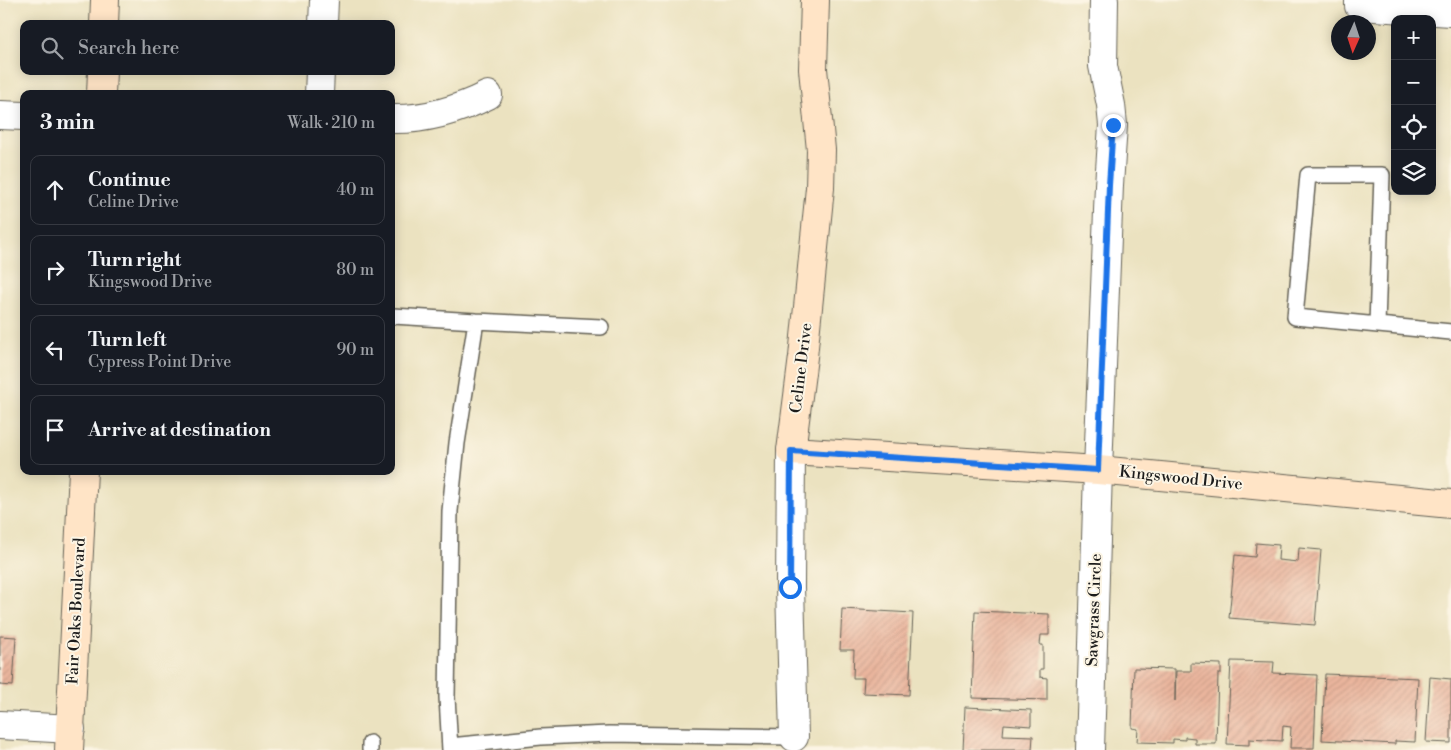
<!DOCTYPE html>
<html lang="en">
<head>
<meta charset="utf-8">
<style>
	:root { --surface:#171b24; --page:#242831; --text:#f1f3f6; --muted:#9ea1a6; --line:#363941 }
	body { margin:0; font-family:"Libre Bodoni",serif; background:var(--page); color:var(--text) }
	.controls { position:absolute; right:15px; top:15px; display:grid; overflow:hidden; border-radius:10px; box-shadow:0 2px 12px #0003 }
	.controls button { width:45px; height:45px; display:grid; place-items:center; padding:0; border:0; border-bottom:1px solid var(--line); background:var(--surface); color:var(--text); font:25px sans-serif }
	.compass { position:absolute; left:1331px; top:15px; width:45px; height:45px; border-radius:50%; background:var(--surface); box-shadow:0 2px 12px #0003; rotate:183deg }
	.stop { position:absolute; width:15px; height:15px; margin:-11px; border:4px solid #1a73e8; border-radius:50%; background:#fff }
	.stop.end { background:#1a73e8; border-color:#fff; box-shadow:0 1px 5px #0008 }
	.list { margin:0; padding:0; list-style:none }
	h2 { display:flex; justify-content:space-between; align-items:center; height:65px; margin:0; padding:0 20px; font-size:21px }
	h2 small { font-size:16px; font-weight:400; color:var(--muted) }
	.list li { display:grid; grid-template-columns:32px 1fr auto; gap:15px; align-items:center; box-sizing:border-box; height:70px; margin:0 10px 10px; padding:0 10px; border:1px solid var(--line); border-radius:10px }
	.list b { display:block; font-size:19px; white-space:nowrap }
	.list p { margin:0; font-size:16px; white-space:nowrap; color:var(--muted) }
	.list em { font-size:16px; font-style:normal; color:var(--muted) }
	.icon { flex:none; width:28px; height:28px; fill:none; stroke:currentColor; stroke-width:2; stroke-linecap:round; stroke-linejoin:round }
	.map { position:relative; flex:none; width:1451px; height:750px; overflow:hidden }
	.search { position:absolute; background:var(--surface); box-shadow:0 2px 12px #0003; left:20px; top:20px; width:375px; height:55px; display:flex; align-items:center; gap:12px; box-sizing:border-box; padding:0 18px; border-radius:10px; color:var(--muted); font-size:19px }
	.panel { position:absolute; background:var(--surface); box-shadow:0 2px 12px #0003; left:20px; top:90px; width:375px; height:385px; border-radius:10px }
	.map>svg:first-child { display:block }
</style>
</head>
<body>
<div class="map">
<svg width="1451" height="750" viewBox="0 0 1451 750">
	<defs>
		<pattern id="building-hatch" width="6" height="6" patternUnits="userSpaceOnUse" patternTransform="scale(1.25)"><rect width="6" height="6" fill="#eab59d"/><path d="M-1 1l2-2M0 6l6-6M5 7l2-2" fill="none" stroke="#c89b87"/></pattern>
	</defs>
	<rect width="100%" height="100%" fill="#fcf5e5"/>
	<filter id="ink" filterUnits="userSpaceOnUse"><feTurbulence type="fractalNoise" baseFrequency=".02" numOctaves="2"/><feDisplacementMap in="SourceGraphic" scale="10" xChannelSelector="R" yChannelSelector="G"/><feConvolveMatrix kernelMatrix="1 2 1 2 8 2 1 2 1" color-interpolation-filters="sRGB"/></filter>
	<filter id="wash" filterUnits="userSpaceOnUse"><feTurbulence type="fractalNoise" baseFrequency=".0096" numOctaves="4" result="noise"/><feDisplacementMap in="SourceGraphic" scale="20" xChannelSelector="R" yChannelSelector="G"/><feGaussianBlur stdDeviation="1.12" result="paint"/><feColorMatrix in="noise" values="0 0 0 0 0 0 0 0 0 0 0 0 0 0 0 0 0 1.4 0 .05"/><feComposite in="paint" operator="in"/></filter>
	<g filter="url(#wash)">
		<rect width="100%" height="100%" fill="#ebe2c0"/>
		<g id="blocks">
			<path fill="url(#building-hatch)" d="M1256 543 1279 545 1278 560 1298 562 1299 548 1321 550 1315 625 1229 618 1235 555 1255 557Z
				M842 609 913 613 909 695 863 693 864 678H853L854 650H840Z
				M975 611 1049 614V635H1041L1040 645H1043V669H1040V677L1047 678V700L972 698Z
				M0 636 16 637 13 686 0 685Z
				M1231 661 1274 662 1273 673 1317 675 1314 748H1290L1291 727 1283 726 1282 741 1249 739V745L1227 744Z
				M1191 663 1221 664V674H1218L1216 744H1195V738L1185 737V740L1173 739V743L1137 742 1138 729 1132 728 1134 668 1175 669V701L1176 671H1191Z
				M1325 674 1418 678 1415 742 1395 741V744L1322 740Z
				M1430 677 1451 679V743L1426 742Z
				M965 707 1031 710V726L1004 724 1003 735 1033 736 1032 750H963Z"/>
		</g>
	</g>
	<g filter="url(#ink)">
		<use href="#blocks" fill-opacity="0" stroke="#646155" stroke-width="1"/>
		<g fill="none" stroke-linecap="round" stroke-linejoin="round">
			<defs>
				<path id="lane" d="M393 316 476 321
					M1377 325 1382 175H1308L1295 317 1451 332
					M450 746 541 737 609 734 794 737V744
					M370 750V743
					M450 750 447 697 450 511 457 443 476 321 601 327"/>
				<path id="street" d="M1359 0V6L1451 12
					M323 24 324 0
					M319 94 320 71
					M0 115 24 116
					M391 119C425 120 458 110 488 95
					M791 451 790 587 794 737
					M0 725 71 729
					M1090 750 1098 470 1109 185 1113 125 1111 105 1103 66 1104 0"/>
				<path id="secondary" d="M815 0 813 69 821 150 820 188 803 357 791 451 1098 470 1451 504
					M104 24 105 0
					M101 94 102 71
					M69 750 83 471"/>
			</defs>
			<use href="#lane" stroke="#646155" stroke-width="18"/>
			<use href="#street" stroke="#646155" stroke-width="30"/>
			<use href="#secondary" stroke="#646155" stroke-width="30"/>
			<use href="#lane" stroke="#fff" stroke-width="15"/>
			<use href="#street" stroke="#fff" stroke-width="28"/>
			<use href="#secondary" stroke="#ffe4c6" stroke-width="28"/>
		</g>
	</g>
	<g fill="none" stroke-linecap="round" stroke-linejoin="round" filter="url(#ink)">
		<path stroke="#1a73e8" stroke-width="6" d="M790 587 791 451 1098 470 1109 185 1113 125"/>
	</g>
	<g text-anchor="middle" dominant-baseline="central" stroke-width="4" stroke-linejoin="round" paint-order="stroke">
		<g font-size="16" fill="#1c1c1c" stroke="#fcf5e5">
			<text transform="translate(801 368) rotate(-83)">Celine Drive</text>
			<text transform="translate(1181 478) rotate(6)">Kingswood Drive</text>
			<text transform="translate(1094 610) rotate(-88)">Sawgrass Circle</text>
			<text transform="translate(76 611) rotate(-87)">Fair Oaks Boulevard</text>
		</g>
	</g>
</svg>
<div class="controls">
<button>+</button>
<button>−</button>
<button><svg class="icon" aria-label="locate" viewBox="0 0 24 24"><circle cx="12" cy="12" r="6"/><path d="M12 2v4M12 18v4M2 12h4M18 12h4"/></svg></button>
<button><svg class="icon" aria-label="layers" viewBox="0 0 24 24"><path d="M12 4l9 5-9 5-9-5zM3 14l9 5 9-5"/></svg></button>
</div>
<svg class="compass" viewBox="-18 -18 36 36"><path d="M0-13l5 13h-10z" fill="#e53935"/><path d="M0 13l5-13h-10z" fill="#9ea1a6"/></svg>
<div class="stop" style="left:790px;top:587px"></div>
<div class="stop end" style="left:1113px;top:125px"></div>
<div class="search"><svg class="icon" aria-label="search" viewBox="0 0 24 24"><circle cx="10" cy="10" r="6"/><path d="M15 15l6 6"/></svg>Search here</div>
<section class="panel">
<h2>3 min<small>Walk · 210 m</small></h2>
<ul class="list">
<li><svg class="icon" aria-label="ahead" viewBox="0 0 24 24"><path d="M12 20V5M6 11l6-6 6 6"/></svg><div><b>Continue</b><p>Celine Drive</p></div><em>40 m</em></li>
<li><svg class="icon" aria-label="right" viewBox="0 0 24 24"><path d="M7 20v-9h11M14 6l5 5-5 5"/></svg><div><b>Turn right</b><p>Kingswood Drive</p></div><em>80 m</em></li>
<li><svg class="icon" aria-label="left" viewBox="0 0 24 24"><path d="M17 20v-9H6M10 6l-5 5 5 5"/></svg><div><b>Turn left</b><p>Cypress Point Drive</p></div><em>90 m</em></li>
<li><svg class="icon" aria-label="arrive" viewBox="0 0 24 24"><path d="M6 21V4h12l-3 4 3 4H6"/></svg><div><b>Arrive at destination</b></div></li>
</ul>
</section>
</div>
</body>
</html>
